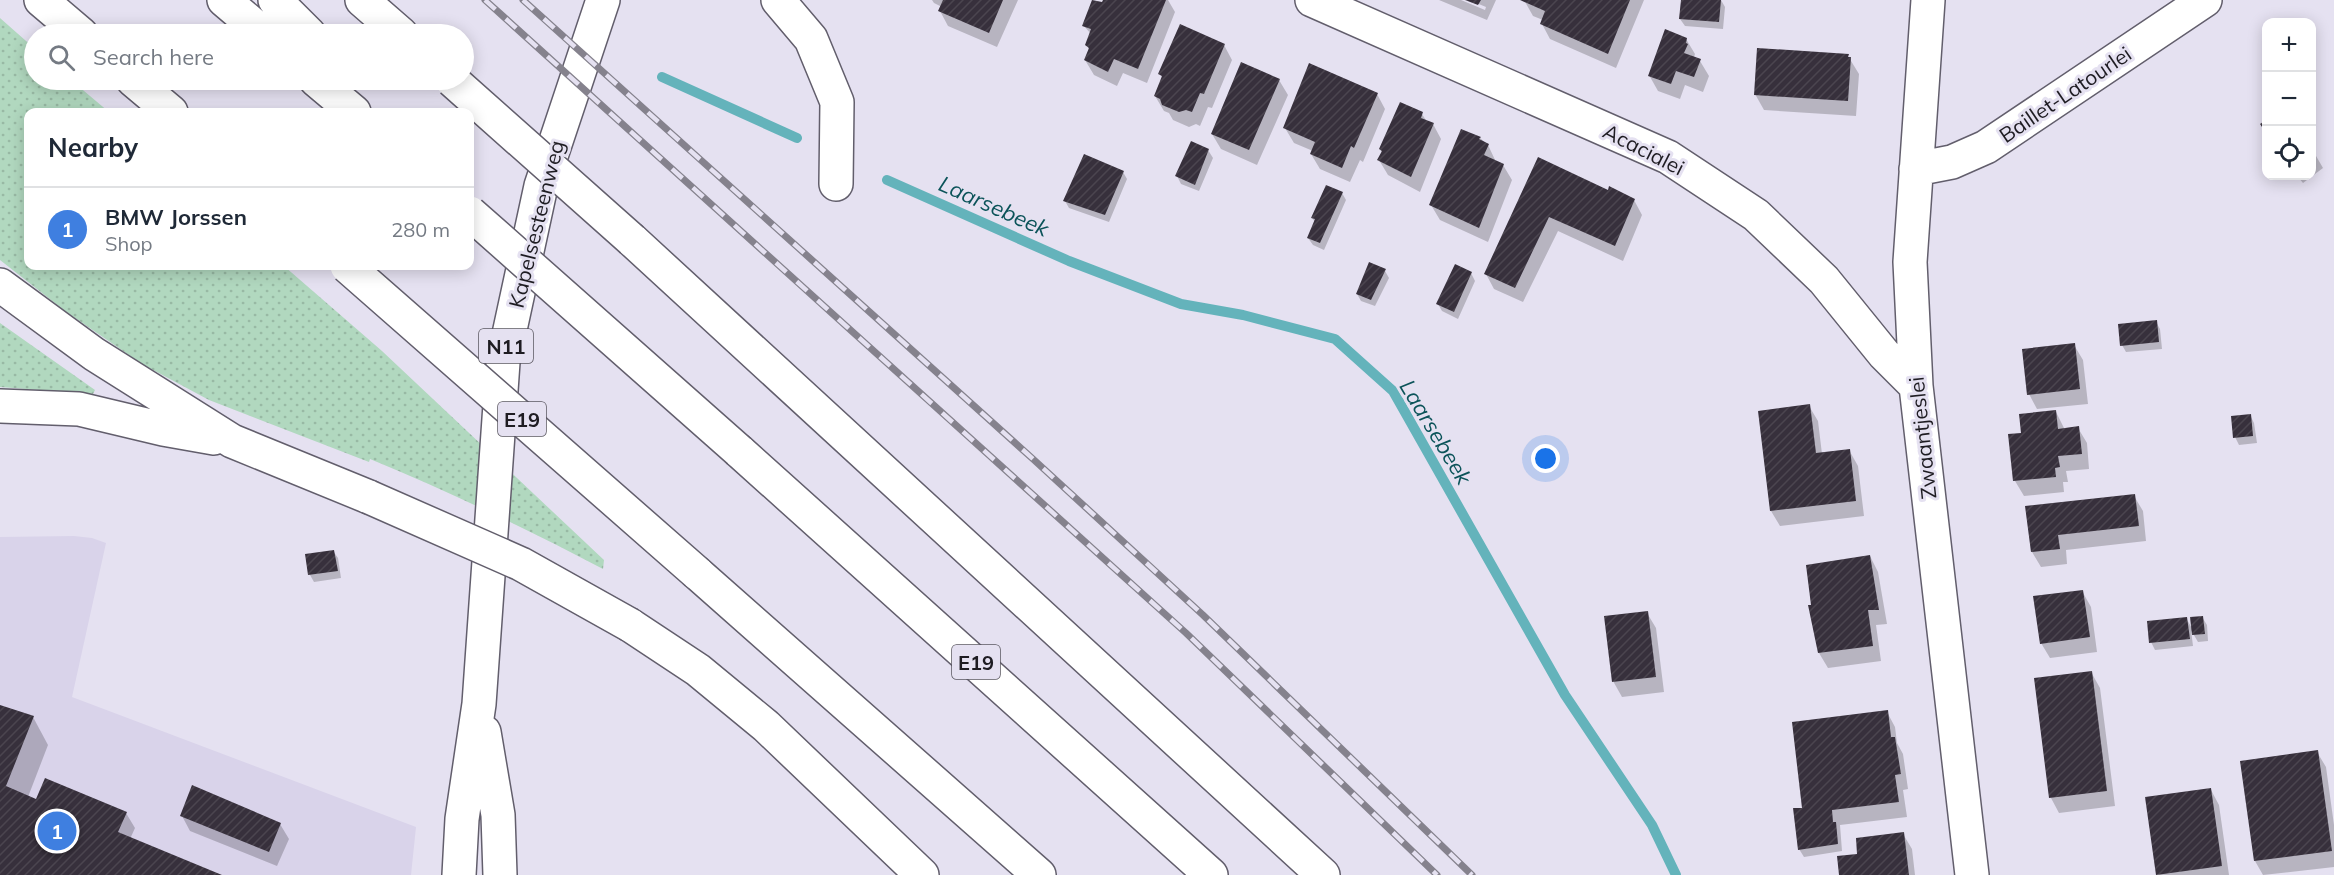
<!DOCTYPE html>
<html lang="en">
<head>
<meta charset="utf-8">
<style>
	:root { --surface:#fff; --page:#f2f2f3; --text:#1f2937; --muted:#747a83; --line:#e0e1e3; --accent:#454fc4 }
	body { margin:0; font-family:Mulish,sans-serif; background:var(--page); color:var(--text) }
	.controls { position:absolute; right:18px; top:18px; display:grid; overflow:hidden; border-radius:12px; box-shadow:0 3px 15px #0003 }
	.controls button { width:54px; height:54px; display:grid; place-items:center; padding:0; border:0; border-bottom:2px solid var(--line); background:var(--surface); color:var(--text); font:30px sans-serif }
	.you { position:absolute; left:1546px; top:459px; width:21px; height:21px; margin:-15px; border:4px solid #fff; border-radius:50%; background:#1a73e8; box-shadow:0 0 0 9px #1a73e833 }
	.badge { display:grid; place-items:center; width:39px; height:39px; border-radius:50%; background:var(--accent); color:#fff; font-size:20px; font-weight:700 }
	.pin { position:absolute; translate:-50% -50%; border:3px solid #fff; box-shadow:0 2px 6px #0006 }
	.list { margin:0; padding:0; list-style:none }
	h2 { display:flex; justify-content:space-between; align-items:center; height:78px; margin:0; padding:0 24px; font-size:26px }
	h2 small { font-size:20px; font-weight:400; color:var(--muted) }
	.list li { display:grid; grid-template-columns:39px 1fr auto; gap:18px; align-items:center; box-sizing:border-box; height:84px; padding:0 24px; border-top:2px solid var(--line) }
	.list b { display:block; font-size:22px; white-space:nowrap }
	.list p { margin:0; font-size:20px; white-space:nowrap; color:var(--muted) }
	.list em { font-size:20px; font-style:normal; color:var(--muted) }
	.icon { flex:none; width:33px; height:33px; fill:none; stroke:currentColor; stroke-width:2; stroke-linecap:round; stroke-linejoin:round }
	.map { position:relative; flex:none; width:2334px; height:875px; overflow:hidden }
	.search { position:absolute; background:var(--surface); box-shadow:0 3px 15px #0003; left:24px; top:24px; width:450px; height:66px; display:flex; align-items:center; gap:15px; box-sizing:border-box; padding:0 21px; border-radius:33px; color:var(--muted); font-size:22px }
	.panel { position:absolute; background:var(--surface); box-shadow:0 3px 15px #0003; left:24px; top:108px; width:450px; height:162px; border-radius:12px }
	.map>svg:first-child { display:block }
</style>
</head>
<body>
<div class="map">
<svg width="2334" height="875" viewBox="0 0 2334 875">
	<defs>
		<pattern id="grass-dots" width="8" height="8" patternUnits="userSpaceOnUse" patternTransform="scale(1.5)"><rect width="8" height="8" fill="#b1d8bf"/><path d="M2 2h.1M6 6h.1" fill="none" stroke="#98b9a4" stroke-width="1.8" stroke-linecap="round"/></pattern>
		<pattern id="building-hatch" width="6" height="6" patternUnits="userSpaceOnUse" patternTransform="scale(1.5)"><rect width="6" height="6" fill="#37303c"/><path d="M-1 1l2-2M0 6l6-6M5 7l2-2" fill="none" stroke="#4b454f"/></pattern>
	</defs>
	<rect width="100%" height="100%" fill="#e5e1f1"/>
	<path fill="#d9d3ea" d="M74 536 92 538 106 543 72 697 416 827 411 875H0V537Z"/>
	<path fill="url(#grass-dots)" d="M0 18 34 48V80H71L109 112H28V266H284L382 351 604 560 603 569C527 529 450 492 370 459L369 462 209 400 142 364 65 311 0 260Z
		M0 323 95 390 93 394 0 387Z"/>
	<path fill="#0003" d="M932 0H1018L997 47 948 26 940 11 942 7 934 3Z
		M1105 0H1168L1175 12 1147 83 1123 73 1117 86 1094 75 1085 60 1089 50 1087 45 1091 34 1084 26Z
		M1439 0H1461L1485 10 1486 7 1469 0H1496L1487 20Z
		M1524 0H1644L1616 68 1550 39 1542 24 1543 20 1533 16Z
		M1682 0H1721L1725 7 1723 29 1685 26 1680 19Z
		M1686 39 1695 54 1694 57 1700 61 1709 76 1703 92 1685 85 1680 99 1658 91 1649 75Z
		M1224 45 1232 60 1212 108 1208 107 1200 126 1196 124 1189 127 1173 120 1169 113 1164 111 1155 96 1163 79 1160 74Z
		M1848 56 1859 74 1856 116 1764 110 1755 94Z
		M1279 80 1288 95 1257 165 1221 149 1212 134Z
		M1377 94 1385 109 1363 162 1360 160 1350 182 1320 169 1311 154 1313 151 1294 143 1285 128Z
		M1422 114 1427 122 1433 124 1441 139 1420 192 1388 175 1379 160 1382 153 1380 149Z
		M1480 138 1488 145 1496 162 1503 165 1512 180 1488 242 1440 220 1431 205Z
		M2312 149 2323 168 2303 183 2297 176H2312Z
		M1208 150 1213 158 1199 191 1181 184 1177 176Z
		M1538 159 1608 193 1634 200 1642 215 1623 261 1558 231 1523 302 1494 289 1486 274Z
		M1123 172 1127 179 1109 222 1069 208 1065 201Z
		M1342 193 1346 200 1324 250 1313 245 1308 238 1315 222 1312 218Z
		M1385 271 1389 278 1375 306 1361 301 1357 294Z
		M1471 273 1475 281 1458 319 1442 311 1438 304Z
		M2156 322 2160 329 2162 349 2126 352 2122 345Z
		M2074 345 2083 360 2088 404 2037 409 2029 394Z
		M1809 406 1818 421 1822 454 1849 450 1858 466 1864 516 1780 526 1771 511Z
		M2056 412 2065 430 2078 428 2087 443 2089 469 2066 471 2068 482H2063L2064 492 2024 496 2015 481 2010 435 2022 434Z
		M2250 415 2254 423 2257 443 2239 445 2235 437Z
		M2134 496 2143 511 2146 541 2066 550 2067 564 2041 567 2032 552 2027 507Z
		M333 551 338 558 341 578 314 582 310 575 307 556Z
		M1870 556 1878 572 1887 624 1876 625 1881 661 1828 668 1819 653Z
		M2082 591 2091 607 2097 652 2050 658 2041 643Z
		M1647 613 1656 628 1664 692 1622 697 1613 681Z
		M2202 617 2207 625 2208 641 2198 642 2191 630 2193 646 2155 650 2151 642 2186 618 2193 630Z
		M2091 672 2100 688 2115 806 2059 813 2051 798Z
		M0 706 33 717 48 745 28 797 40 802 126 813 135 828 130 839 218 875H0Z
		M1887 712 1895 727 1897 743 1903 754 1908 789 1903 790 1907 817 1840 825 1842 851 1804 857 1799 849 1804 809Z
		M2317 752 2326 767 2334 825V867L2263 875 2255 861Z
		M2211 790 2219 805 2229 875H2158Z
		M182 816 280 824 289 839 277 866 190 831Z
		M1903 834 1912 849 1915 875H1841L1859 855Z"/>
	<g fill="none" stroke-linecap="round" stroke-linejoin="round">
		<path stroke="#64b3bb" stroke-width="10" d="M662 77 797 138
			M887 180 1069 261 1181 304 1243 315 1335 339 1393 391 1565 695 1652 825 1676 875"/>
	</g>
	<path fill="url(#building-hatch)" d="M943 0H1003L989 33 938 11Z
		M1092 0 1102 2 1103 0H1166L1138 69 1114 59 1108 72 1084 60 1089 48 1085 45 1091 29 1082 26Z
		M1465 0H1481L1478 5Z
		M1520 0H1630L1608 54 1540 24 1545 11Z
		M1681 0H1721L1719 22 1679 19Z
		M1180 24 1225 44 1204 94 1200 93 1192 112 1186 110 1179 112 1162 105 1160 99 1154 96 1162 76 1158 74Z
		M1665 29 1687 38 1686 43 1688 44 1684 53 1701 59 1694 77 1676 71 1671 84 1648 76Z
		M1757 48 1849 54 1848 57H1851L1848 101 1754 95Z
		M1241 62 1280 79 1249 150 1211 134Z
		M1309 63 1378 93 1354 148 1351 146 1342 168 1310 154 1315 142 1283 128Z
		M1400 102 1423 112 1421 118 1434 123 1411 177 1377 160 1382 151 1379 149Z
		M2266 120V133L2260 124Z
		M1461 129 1481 137 1479 139 1489 144 1484 155 1504 164 1479 228 1429 205Z
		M1191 141 1209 149 1195 185 1175 176Z
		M1084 154 1124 171 1105 215 1063 201Z
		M1538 157 1608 190 1609 186 1635 199 1615 246 1549 217 1515 288 1484 274Z
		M1326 185 1343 192 1320 243 1307 238 1315 219 1311 218Z
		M1369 262 1386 269 1371 300 1356 294Z
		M1455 264 1472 272 1454 312 1436 304Z
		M2157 320 2159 342 2120 346 2118 324Z
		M2075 343 2080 389 2027 395 2022 349Z
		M1810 404 1816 453 1850 449 1856 501 1770 511 1758 411Z
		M2056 410 2058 429 2079 426 2082 454 2058 456 2060 467 2055 468 2056 477 2013 481 2008 434 2021 433 2019 414Z
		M2251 414 2253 436 2233 438 2231 416Z
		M2135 494 2139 526 2058 535 2060 549 2031 552 2025 506Z
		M334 550 338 571 308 575 305 554Z
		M1870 555 1879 610H1868L1873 646 1818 653 1808 605H1811L1806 565Z
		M2083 590 2090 637 2040 644 2033 596Z
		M1648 611 1656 677 1612 682 1604 616Z
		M2203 616 2205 634 2192 635 2190 617Z
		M2187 617 2190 639 2149 643 2147 621Z
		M2092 671 2107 791 2049 798 2034 678Z
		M0 705 34 716 6 786 36 799 45 778 127 812 118 832 222 875H0Z
		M1888 710 1891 737H1895L1901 774 1895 775 1899 802 1832 810 1833 822H1836L1838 844 1798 850 1793 808H1802L1792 722Z
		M2318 750 2332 851 2254 861 2240 761Z
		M192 785 281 823 269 852 180 816Z
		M2211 788 2222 866 2156 875 2145 797Z
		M1904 832 1909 875H1839L1837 856 1857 854 1856 838Z"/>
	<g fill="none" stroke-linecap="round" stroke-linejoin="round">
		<defs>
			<path id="minor" d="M778 0 811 39 837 102 836 184
				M1312 0 1668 157 1756 215 1824 280 1884 354 1916 386
				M1928 0 1910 262 1916 386 1972 875
				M1916 169 1952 162 1986 147 2205 0"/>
			<path id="major" d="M484 732 498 815 500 875
				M459 875 462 819 479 704 503 362 541 186 603 0"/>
			<path id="highway" d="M41 0 81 34
				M224 0 264 34
				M275 0 309 34
				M362 0 401 34
				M133 80 171 112
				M316 80 354 112
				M632 240 1323 875
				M0 285 94 354 232 441 369 497
				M0 406 79 409 163 429 214 438
				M739 451 1211 875
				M697 573 1039 875
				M630 625 698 670 766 726 922 875"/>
		</defs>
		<use href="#minor" stroke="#625e6c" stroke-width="36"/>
		<use href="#major" stroke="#625e6c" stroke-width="36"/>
		<use href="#highway" stroke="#625e6c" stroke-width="36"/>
		<use href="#minor" stroke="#fff" stroke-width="33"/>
		<use href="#major" stroke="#fff" stroke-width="33"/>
		<use href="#highway" stroke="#fff" stroke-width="33"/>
		<defs>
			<path id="rail" d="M485 0 1186 633 1437 875
				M523 0 1033 459 1203 615 1472 875"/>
		</defs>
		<use href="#rail" stroke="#85828d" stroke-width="7"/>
		<use href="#rail" stroke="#e5e1f1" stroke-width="4.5" stroke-dasharray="14" stroke-linecap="butt"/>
		<defs>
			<path id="highway-bridge" d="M452 80 632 240
				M470 213 739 451
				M347 266 697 573
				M369 497 521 564 630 625"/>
		</defs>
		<use href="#highway-bridge" stroke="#625e6c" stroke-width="36" stroke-linecap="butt"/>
		<use href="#highway-bridge" stroke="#fff" stroke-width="33"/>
	</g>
	<g text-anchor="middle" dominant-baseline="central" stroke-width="6" stroke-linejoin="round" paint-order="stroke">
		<g fill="#e5e1f1" stroke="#5a5760" stroke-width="1.5">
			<rect x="479" y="329" width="54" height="34" rx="4.5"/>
			<rect x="498" y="402" width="48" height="34" rx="4.5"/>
			<rect x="952" y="645" width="48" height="34" rx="4.5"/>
		</g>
		<g font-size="20" font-weight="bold" fill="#1e1c22">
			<text x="506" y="346">N11</text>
			<text x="522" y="419">E19</text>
			<text x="976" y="662">E19</text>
		</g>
		<g font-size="21" fill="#1e1c22" stroke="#e5e1f1">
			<text transform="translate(2065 94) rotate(-34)">Baillet-Latourlei</text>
			<text transform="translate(1644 149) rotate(27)">Acacialei</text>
			<text transform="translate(536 224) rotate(-76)">Kapelsesteenweg</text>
			<text transform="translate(1922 438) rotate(-96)">Zwaantjeslei</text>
		</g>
		<g font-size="22" font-style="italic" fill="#0b5359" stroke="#e5e1f1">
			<text transform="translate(994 206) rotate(24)">Laarsebeek</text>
			<text transform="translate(1436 432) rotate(59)">Laarsebeek</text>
		</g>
	</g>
</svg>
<div class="controls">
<button>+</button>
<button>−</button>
<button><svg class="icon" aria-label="locate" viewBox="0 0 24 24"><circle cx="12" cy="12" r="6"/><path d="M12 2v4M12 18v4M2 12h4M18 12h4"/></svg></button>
</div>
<div class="you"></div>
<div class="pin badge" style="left:57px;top:831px;background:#3f7fe0">1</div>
<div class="search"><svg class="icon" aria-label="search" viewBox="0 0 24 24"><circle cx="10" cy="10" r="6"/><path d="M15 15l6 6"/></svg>Search here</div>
<section class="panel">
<h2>Nearby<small></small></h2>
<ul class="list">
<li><span class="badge" style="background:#3f7fe0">1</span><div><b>BMW Jorssen</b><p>Shop</p></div><em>280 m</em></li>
</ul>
</section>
</div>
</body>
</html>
